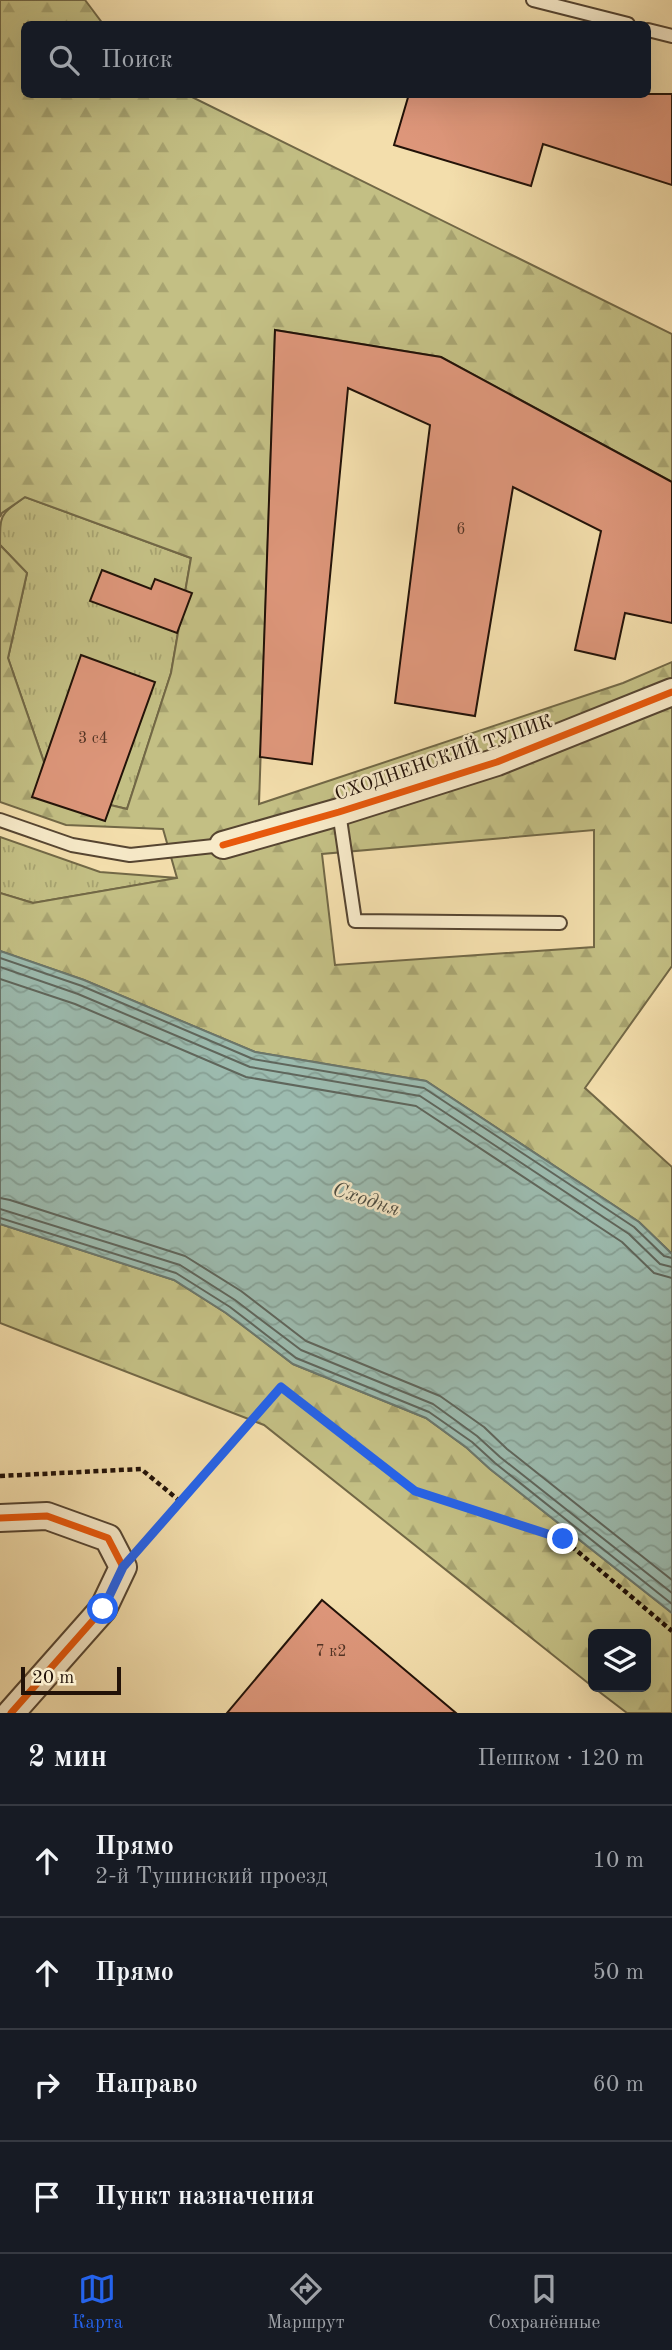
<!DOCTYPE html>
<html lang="ru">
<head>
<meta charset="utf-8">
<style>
	:root { --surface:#171b24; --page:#20242c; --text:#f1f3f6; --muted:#9ea1a6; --line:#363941; --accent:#2563eb }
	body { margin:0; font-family:"Old Standard TT",serif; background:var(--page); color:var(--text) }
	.controls { position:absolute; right:21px; bottom:21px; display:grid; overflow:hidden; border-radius:10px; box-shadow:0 7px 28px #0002 }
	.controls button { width:63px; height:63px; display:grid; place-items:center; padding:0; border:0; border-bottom:2px solid var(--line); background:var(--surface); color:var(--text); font:35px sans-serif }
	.scale { position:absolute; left:21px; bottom:18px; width:100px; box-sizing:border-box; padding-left:7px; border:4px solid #221208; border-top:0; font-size:19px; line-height:24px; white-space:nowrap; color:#221208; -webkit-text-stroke:5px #f7eac9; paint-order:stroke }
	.stop { position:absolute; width:21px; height:21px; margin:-16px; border:5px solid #2563eb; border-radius:50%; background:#fff }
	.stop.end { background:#2563eb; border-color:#fff; box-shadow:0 2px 7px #0008 }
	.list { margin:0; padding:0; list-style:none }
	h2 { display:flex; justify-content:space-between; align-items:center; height:91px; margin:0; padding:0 28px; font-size:30px }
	h2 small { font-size:23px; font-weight:400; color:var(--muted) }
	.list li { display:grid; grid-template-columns:46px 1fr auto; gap:21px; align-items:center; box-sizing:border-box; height:112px; padding:0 28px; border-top:2px solid var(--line) }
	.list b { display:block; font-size:26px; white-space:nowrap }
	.list p { margin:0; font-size:23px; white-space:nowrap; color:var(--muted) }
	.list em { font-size:23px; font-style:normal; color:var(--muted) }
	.icon { flex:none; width:38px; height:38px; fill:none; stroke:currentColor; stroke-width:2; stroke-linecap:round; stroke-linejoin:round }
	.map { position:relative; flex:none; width:672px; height:1713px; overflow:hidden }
	.search { position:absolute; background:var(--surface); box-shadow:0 7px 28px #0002; left:21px; right:21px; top:21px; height:77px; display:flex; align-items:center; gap:18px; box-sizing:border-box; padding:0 24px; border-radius:10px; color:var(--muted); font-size:26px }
	.sheet { height:539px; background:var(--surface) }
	nav { display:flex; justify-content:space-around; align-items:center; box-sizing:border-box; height:98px; border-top:2px solid var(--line); background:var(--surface); font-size:19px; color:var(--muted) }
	nav a { display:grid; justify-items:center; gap:4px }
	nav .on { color:var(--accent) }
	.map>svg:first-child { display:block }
</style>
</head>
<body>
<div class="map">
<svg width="672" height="1713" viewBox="0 0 672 1713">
	<defs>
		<pattern id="grass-tufts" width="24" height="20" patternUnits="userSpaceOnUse" patternTransform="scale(1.75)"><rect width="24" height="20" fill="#c3bf84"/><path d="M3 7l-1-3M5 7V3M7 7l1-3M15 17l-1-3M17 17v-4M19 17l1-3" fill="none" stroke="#a7a370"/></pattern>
		<pattern id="forest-firs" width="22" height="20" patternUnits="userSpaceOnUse" patternTransform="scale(1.75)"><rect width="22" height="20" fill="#c3bf84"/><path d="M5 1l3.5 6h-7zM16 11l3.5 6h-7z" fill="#a7a370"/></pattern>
		<pattern id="water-waves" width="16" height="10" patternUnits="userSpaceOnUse" patternTransform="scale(1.75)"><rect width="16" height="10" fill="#9cbbaf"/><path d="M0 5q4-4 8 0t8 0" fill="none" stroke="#86a095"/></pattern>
	</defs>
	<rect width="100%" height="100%" fill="#f3deac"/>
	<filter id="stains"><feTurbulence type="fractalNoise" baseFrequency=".00286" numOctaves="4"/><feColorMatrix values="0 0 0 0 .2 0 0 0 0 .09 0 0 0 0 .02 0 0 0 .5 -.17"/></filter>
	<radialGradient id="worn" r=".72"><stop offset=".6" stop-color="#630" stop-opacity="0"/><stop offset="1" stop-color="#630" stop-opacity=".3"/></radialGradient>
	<path fill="url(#grass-tufts)" stroke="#726846" stroke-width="2" d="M25 497 191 558 171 673 127 809 59 793 44 762 8 658 27 573 0 545C0 513 0 515 25 497Z
		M0 837 100 872 178 878 33 903 0 893Z"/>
	<path fill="url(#forest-firs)" stroke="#726846" stroke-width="2" fill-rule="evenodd" d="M0 0H85L103 24H24V94L188 95 672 334V482L441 357 275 330 259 804 623 683 672 662V966L585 1088 672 1167V1254L639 1222 426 1081 255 1052 84 980 0 951V893L33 903 177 878 163 829 66 825 0 802V545L27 573 8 658 44 762 60 793 127 809 171 673 191 558 25 497 2 513 0 517ZM594 830V947L335 965 322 854Z
		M0 1224 174 1280 226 1313 293 1364 426 1418 467 1448 490 1469 672 1613V1713H627L593 1687H646V1634H593V1687L264 1425 0 1323Z"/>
	<path fill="url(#water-waves)" stroke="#6b776c" stroke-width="2" d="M0 951 84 980 255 1052 426 1081 639 1222 672 1254V1613L490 1469 467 1448 426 1418 293 1364 226 1313 174 1280 0 1224Z"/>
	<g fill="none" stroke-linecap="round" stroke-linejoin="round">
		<path stroke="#5f665c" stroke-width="2" d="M0 958 82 986 253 1059 424 1088 634 1227 664 1256 672 1258
			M0 967 78 994 250 1067 420 1096 629 1234 660 1264 672 1267
			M0 979 75 1004 246 1077 416 1106 622 1242 654 1273 672 1278
			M0 1198 10 1200 185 1256 241 1291 306 1341 440 1396 484 1427 507 1449 672 1580
			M0 1209 180 1265 235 1300 301 1350 433 1404 477 1436 500 1457 672 1593
			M0 1218 176 1273 230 1307 296 1358 429 1412 472 1442 495 1463 672 1604"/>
	</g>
	<path fill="#dd967a" stroke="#221208" stroke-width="2" d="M409 94H672V185L543 144 531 186 394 145Z
		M275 330 441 357 672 482V623L625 613 615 659 575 650 601 531 513 487 475 716 395 703 430 425 348 388 312 764 260 757Z
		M102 570 151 589 155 579 192 593 177 633 90 601Z
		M81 655 155 682 105 821 32 797Z
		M322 1600 456 1713H227Z"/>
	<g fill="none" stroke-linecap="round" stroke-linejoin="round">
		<defs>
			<path id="service" d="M533 0 628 24
				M648 30 672 36
				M339 812 355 921 560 923
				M0 820 72 845 130 855 223 845"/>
			<path id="minor" d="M223 845 339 812 497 762 672 692
				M0 1518 47 1516 108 1538 123 1567 103 1609 11 1713"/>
		</defs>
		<use href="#service" stroke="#564531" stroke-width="16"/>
		<use href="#minor" stroke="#564531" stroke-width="30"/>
		<path stroke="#221208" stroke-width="4.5" stroke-dasharray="5 3.5" stroke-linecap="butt" d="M0 1476 141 1469 181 1502
			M144 1543 281 1387 415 1491 563 1539 672 1631"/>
		<use href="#service" stroke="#f7eac9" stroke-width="12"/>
		<use href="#minor" stroke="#f7eac9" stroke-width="26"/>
		<defs>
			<path id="cycleway" d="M223 845 339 812 497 762 672 692
				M0 1518 47 1516 108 1538 123 1567 103 1609 11 1713"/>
		</defs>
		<use href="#cycleway" stroke="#f7eac9" stroke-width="11"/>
		<use href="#cycleway" stroke="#e8590c" stroke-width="7"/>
	</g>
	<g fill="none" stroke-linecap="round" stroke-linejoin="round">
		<path stroke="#2563eb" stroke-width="9" d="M103 1609 123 1567 281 1387 415 1491 563 1539"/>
	</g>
	<g text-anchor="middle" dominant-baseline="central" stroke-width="5" stroke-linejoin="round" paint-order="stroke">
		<g font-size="16" fill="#513324">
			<text x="461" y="530">6</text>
			<text x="93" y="739">3 с4</text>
			<text x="331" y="1652">7 к2</text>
		</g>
		<g font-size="19" fill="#221208" stroke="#f7eac9">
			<text transform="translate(444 759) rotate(-19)">СХОДНЕНСКИЙ ТУПИК</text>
		</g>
		<g font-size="21" font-style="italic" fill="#4d4d42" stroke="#f7eac9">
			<text transform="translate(366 1200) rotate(18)">Сходня</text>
		</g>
	</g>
	<rect width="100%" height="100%" filter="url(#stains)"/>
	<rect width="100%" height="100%" fill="url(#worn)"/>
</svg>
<div class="controls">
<button><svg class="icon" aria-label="layers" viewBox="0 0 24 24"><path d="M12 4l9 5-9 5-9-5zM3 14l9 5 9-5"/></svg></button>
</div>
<div class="scale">20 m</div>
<div class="stop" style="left:103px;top:1609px"></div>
<div class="stop end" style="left:563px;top:1539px"></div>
<div class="search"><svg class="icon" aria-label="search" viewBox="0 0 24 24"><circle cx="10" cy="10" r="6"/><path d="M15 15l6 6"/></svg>Поиск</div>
</div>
<section class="sheet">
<h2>2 мин<small>Пешком · 120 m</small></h2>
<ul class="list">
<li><svg class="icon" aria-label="ahead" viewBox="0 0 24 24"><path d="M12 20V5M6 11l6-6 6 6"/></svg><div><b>Прямо</b><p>2-й Тушинский проезд</p></div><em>10 m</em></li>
<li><svg class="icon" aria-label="ahead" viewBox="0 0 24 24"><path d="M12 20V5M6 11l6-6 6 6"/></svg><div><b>Прямо</b></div><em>50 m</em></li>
<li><svg class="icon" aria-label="right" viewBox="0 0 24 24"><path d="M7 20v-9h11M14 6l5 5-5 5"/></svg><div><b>Направо</b></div><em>60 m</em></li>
<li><svg class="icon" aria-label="arrive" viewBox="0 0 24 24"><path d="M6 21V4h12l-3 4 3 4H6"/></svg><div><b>Пункт назначения</b></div></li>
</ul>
</section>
<nav>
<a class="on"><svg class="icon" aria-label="map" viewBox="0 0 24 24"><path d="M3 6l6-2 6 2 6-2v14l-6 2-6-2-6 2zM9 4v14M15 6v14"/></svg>Карта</a>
<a><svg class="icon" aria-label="directions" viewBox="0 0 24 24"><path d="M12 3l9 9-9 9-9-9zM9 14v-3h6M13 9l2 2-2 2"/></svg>Маршрут</a>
<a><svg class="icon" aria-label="saved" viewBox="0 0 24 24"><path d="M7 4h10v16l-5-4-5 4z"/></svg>Сохранённые</a>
</nav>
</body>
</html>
